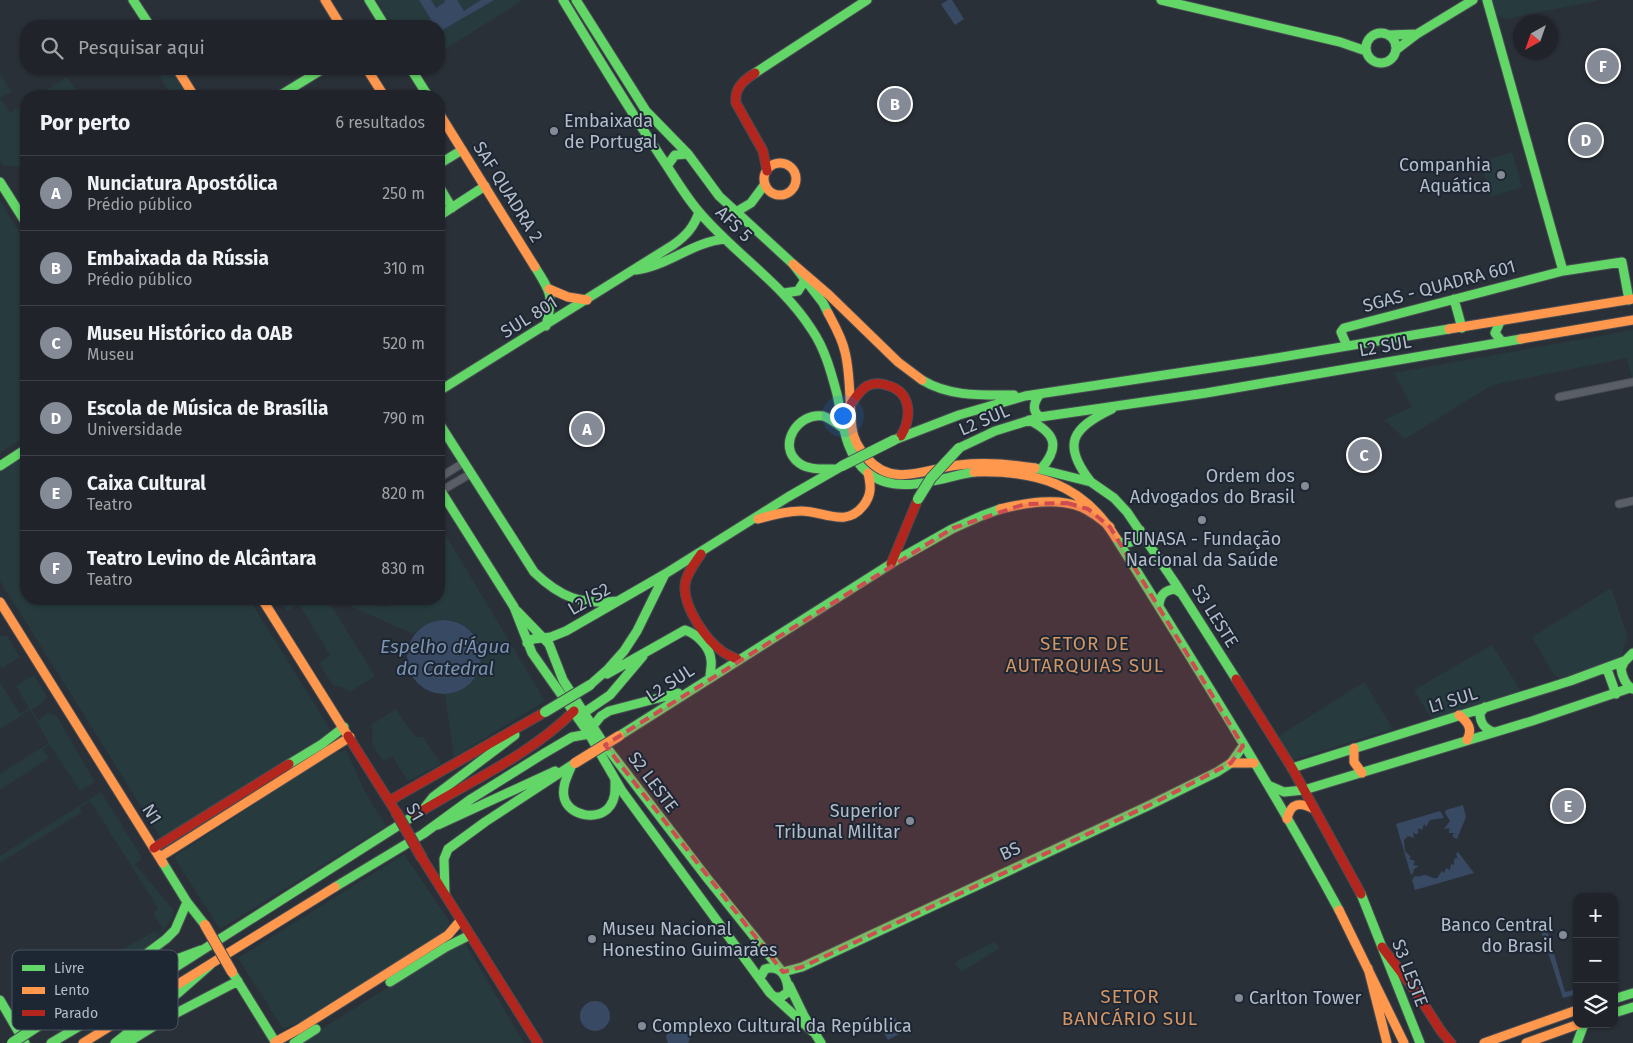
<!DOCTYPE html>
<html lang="pt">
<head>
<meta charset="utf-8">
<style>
	:root { --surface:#20242a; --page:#2d3036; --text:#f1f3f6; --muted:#a2a4a8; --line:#3d4147; --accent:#848b96 }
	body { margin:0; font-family:"Fira Sans",sans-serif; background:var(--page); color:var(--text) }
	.controls { position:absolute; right:15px; bottom:15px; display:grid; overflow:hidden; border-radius:10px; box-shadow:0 1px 4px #0004 }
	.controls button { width:45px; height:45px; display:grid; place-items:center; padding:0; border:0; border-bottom:1px solid var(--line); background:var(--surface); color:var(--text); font:25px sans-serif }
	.compass { position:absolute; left:1513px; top:15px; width:45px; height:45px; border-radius:50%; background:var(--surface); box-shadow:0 1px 4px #0004; rotate:220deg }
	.you { position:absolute; left:842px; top:415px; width:18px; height:18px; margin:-12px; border:4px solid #fff; border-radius:50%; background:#1a73e8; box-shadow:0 0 0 8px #1a73e833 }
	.badge { display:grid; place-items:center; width:32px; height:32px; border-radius:50%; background:var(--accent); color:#fff; font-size:16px; font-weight:700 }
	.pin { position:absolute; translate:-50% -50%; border:2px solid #fff; box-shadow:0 1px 5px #0006 }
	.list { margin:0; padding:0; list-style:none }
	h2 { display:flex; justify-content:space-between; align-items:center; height:65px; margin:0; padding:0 20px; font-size:21px }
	h2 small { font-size:16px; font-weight:400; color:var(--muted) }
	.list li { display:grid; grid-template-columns:32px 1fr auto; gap:15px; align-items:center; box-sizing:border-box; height:75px; padding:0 20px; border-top:1px solid var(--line) }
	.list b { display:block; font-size:19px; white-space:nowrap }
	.list p { margin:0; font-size:16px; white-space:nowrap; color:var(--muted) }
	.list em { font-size:16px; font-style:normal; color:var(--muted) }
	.icon { flex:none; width:28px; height:28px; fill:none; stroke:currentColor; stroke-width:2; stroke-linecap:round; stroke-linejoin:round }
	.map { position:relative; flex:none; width:1633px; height:1043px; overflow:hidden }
	.search { position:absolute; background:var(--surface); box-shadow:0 1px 4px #0004; left:20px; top:20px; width:425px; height:55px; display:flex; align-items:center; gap:12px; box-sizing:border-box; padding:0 18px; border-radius:20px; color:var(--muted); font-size:19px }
	.panel { position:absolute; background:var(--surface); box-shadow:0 1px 4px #0004; left:20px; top:90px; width:425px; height:515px; border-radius:20px }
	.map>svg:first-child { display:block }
</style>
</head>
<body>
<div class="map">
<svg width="1633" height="1043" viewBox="0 0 1633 1043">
	<rect width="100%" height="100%" fill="#2a3038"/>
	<path fill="#273a3e" d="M376 0H523L439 53V26H393Z
		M1490 0H1600L1506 19 1494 14Z
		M155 69H175L192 96H172Z
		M0 73 11 92 0 98 10 113 26 103V166H4L0 160Z
		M67 77 80 96H37Z
		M1512 152 1522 187 1491 197 1481 162Z
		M0 201 26 243V436L0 453Z
		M1633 330V383L1627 358 1492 385 1405 439 1384 420 1412 407 1394 373Z
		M26 453V599H249L330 729 329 733 162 837 159 835 0 581V469Z
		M439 524 545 701 454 757 445 694C460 693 469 687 475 674 478 669 482 662 482 656 482 638 464 618 444 620 434 620 420 627 413 634L350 606V599L384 607 398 599H439Z
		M1611 588 1627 636 1620 662 1560 679 1554 675 1532 637Z
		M278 599H327L375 676 350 692 344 688 333 685 321 667 320 662 330 655 299 604 287 611Z
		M0 636H7L20 657 2 668 0 665Z
		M1492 645 1521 691 1510 696 1432 720 1414 690Z
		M34 675 46 695C46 703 37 705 32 710L38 720 48 713 56 715 95 782 80 791 50 745 43 749 49 758 0 790V774L49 743 30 710 0 729V682L20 714 29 708 16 686Z
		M1364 682 1393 729 1293 760 1277 737Z
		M396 709 415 737H423L441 764 410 780H407L392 756 383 761 372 744 373 732 371 725Z
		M346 750 364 790 386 826 220 929 175 859V856L317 763 339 752Z
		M101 792 141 856 140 861 135 864 175 912C152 960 81 988 40 1020L27 1002 155 931 156 935 163 928 153 913 158 908 90 801 80 808 82 812 0 863V856Z
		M404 854 449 921V926L439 935 304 1020 285 1028 282 1027 238 958Z
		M994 942 1000 948 961 972 955 963 957 961Z
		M465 943 524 1043H303L309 1037 442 953Z"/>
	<path fill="#384963" d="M419 0H431L436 8 445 2 444 0H457L464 11 481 0H494L439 32V26H435Z
		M948 0H952L964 19 955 25 941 4Z
		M407 657a37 37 0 1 1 74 0a37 37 0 1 1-74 0Z
		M1463 805 1466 817 1457 839 1453 837V834L1456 833H1449V829L1451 828 1444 829 1450 821 1445 813 1446 810Z
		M1440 811 1444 818 1430 820 1426 827 1424 824 1422 830 1418 828V834H1415L1413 832 1414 838 1408 836 1404 840 1405 851 1411 857 1409 859 1415 861 1413 865 1419 866 1414 869 1413 873 1411 875 1396 824Z
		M1458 852 1474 873 1415 890 1412 880 1415 876C1419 877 1420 876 1424 875 1429 875 1432 879 1437 878L1442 871 1444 873 1446 868 1450 870 1451 864 1454 865V859L1457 858 1458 859 1456 854Z
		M1547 929 1565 992 1577 989V994L1563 998 1541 931Z
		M580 1016a15 15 0 1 1 30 0a15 15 0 1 1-30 0Z
		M895 1018 903 1032 888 1040 880 1026Z
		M678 1023C689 1025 693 1034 688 1043H668L666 1037 668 1029 674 1024Z"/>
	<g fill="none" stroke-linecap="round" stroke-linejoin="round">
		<defs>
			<path id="street" d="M1559 397 1633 382
				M439 478 463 463
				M441 491 470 474
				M1619 504 1633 501"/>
			<path id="fast" d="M133 0 150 26
				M369 0 385 26
				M563 0C595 53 627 106 661 157 674 176 685 196 700 213 736 255 782 283 812 330 825 349 831 372 837 394 843 421 844 454 868 473 898 497 941 477 974 472
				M576 0 646 111 688 154 719 196 793 264 823 303 828 313
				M1161 0 1340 42 1366 51
				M1487 0 1563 271
				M1366 48a15 15 0 1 1 30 0a15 15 0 1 1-30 0Z
				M1389 35 1417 34
				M1396 50 1417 34 1473 0
				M411 69 428 96
				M755 73 867 0
				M279 96 323 69
				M439 164 462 150
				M667 166 675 155 688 154
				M0 182 26 223
				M439 186 452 208
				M736 212 751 203 765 184
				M439 216 485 186
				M535 267C552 294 553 295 546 326
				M636 270C668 266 692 242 725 239
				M784 293 798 291 805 280
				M1454 299 1462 328
				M1500 322 1495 333 1502 342
				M1347 346 1341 332 1344 328 1563 271 1622 262 1629 300
				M922 380C950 397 982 395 1014 395
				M439 391 673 245C686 236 694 227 699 212
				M1040 394C1034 402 1031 410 1040 417
				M1029 420C1055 433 1061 446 1041 469
				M439 423 534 572C561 598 581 605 618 601
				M894 440 959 415 1025 396 1264 360 1449 329
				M959 448 995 431 1040 417 1206 393 1521 339
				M0 466 26 449
				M1035 468 1091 482 1114 498 1127 512 1175 583 1236 679
				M833 469C822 469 808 470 799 463 776 446 798 412 823 416 830 418 837 424 843 428
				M1091 482C1061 444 1072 428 1112 409
				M439 488 514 607 532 653 589 734 622 791 770 993 813 1032
				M1116 538C1193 661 1270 783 1339 910
				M1119 542C1130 544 1139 542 1140 530
				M1159 605C1160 595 1165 590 1175 589L1181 593
				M517 611 549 644 563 680 604 744 707 878 780 969
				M527 643 533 639 551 637 566 631 665 574
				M1633 653 1624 662 1621 669C1622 676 1626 686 1633 689
				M1607 669 1616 694
				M607 674 685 630C697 634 710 647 711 660 712 666 710 672 710 677
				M590 685 608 669 624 651 637 631 665 574 788 497 842 466
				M1485 707 1480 713C1480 723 1484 728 1493 732
				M585 712 610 695 643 656
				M593 726 601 716 609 711 678 693
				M619 736 897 560 952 529 981 516 1000 509
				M289 764 322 744 344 727
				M571 767C567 777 562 786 564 797 568 816 599 822 610 806 616 798 615 789 615 780
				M1292 768 1570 681 1624 661
				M1268 785 1284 792 1304 790 1532 721 1630 688
				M422 811 433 797 515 735
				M438 825 555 771
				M163 863 187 902 205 925
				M335 887 423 834 471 799 543 754 572 737 589 734
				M445 894 444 859 448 849 485 822 575 763
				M1361 894 1420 1043
				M232 972 276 1043
				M783 972 802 967 1150 805 1217 772 1231 763 1243 746
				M760 978 765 969C781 964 788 978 788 992L781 997H775
				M390 982 446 947 470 935
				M789 985 804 1016 821 1043
				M1614 999 1633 993
				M0 1000 25 1043
				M1614 1013 1633 1007
				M64 1015 169 962 201 950
				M41 1024 142 957 166 939 175 930 187 902
				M51 1043 127 998 415 815
				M115 1043 178 993 210 965
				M127 1043 167 1018 238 981
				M294 1043 316 1029
				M1577 1043 1584 1024"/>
			<path id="slow" d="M325 0 341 26
				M177 69 194 96
				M367 69 384 96
				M439 113 535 267
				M764 179a16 16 0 1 1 32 0a16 16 0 1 1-32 0Z
				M793 264 829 295 898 362 922 380
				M549 289 568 297 587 300
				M828 313C835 326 842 338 845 352 851 376 849 403 852 428 853 439 860 450 867 458 893 489 927 468 959 465 985 462 1010 464 1035 468
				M1449 329 1633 299
				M1521 339 1633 320
				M974 472C1036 470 1083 484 1116 538
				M1000 509C1025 503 1057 497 1081 507 1092 512 1101 519 1110 527
				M758 519C772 515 786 511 801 511 823 511 846 528 863 506 872 495 871 486 868 473
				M262 599 348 736
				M0 602 163 863
				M1459 715C1468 722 1473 729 1467 740
				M1354 748V762L1362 773
				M1231 763H1254
				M1287 819C1291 802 1300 802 1314 809
				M160 857 350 737
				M1339 910 1404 1043
				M1368 968 1387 1043
				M275 1042 299 1029 448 935 460 921
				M83 1043 335 887
				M1484 1043 1577 1010
				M1526 1043 1579 1024"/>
			<path id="jam" d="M755 73C744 80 734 88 736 103L763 151 767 171
				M851 404C855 398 860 390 867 386 873 383 880 383 886 385 912 391 912 417 901 436
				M701 554C695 563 686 574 685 585 683 607 706 640 723 652 727 655 732 657 737 659
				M891 564 918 499
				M1236 679 1292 768 1361 894
				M348 736 396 812
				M389 801 545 712
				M415 815C468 782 529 756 574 711
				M154 848 289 764
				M422 858 538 1043
				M1382 947 1416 992 1441 1031 1451 1043"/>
		</defs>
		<use href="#street" stroke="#484c53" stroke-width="9"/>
		<use href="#fast" stroke="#484c53" stroke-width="11"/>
		<use href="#slow" stroke="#484c53" stroke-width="11"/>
		<use href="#jam" stroke="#484c53" stroke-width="11"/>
		<use href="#street" stroke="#5a5e66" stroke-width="7"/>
		<use href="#fast" stroke="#63d668" stroke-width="9"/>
		<use href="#slow" stroke="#ff974d" stroke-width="9"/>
		<use href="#jam" stroke="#b3261e" stroke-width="9"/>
		<defs>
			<path id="fast-bridge" d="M842 466 894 440
				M918 499 931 478 959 448
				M545 712 590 685
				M12 1043 41 1024"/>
			<path id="slow-bridge" d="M575 763 619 736
				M205 925 232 972"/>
			<path id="jam-bridge" d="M396 812 422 858"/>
		</defs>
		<use href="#fast-bridge" stroke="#484c55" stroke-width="12" stroke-linecap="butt"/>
		<use href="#slow-bridge" stroke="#484c55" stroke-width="12" stroke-linecap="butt"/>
		<use href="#jam-bridge" stroke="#484c55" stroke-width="12" stroke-linecap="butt"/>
		<use href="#fast-bridge" stroke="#63d668" stroke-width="10"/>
		<use href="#slow-bridge" stroke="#ff974d" stroke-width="10"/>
		<use href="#jam-bridge" stroke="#b3261e" stroke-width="10"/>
	</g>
	<path fill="#ce4d50" fill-opacity="0.2" stroke="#ce4d50" stroke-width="4" stroke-dasharray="10 6" stroke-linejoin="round" d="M1067 503 1088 509 1110 527 1243 746 1231 763 1150 805 802 967 783 972 605 745 953 528 1025 504Z"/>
	<g fill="#848b96" stroke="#1d2633" stroke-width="2">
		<circle cx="554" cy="131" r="5"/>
		<circle cx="1501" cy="175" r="5"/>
		<circle cx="1305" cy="486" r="5"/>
		<circle cx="1202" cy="520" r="5"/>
		<circle cx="910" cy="821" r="5"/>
		<circle cx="1563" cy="935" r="5"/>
		<circle cx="592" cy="939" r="5"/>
		<circle cx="1239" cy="998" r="5"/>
		<circle cx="642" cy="1026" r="5"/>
	</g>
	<g text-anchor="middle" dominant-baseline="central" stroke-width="4" stroke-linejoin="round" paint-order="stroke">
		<g font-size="18" fill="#b4bcc9" stroke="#1d2633" text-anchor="start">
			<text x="564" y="121">Embaixada<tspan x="564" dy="21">de Portugal</tspan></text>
			<text x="1491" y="165" text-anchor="end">Companhia<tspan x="1491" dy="21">Aquática</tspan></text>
			<text x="1295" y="476" text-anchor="end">Ordem dos<tspan x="1295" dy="21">Advogados do Brasil</tspan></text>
			<text x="1202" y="539" text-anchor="middle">FUNASA - Fundação<tspan x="1202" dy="21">Nacional da Saúde</tspan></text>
			<text x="900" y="811" text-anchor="end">Superior<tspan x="900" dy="21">Tribunal Militar</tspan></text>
			<text x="1553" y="925" text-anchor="end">Banco Central<tspan x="1553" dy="21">do Brasil</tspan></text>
			<text x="602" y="929">Museu Nacional<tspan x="602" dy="21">Honestino Guimarães</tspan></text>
			<text x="1249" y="998">Carlton Tower</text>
			<text x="652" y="1026">Complexo Cultural da República</text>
		</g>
		<g font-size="18" fill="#b4bcc9" stroke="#1d2633">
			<text transform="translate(508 192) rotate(58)">SAF QUADRA 2</text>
			<text transform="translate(734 224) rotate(44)">AFS 5</text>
			<text transform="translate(1439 286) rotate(-15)">SGAS - QUADRA 601</text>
			<text transform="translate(529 317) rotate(-32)">SUL 801</text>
			<text transform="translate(1385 346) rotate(-10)">L2 SUL</text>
			<text transform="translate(984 420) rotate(-23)">L2 SUL</text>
			<text transform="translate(589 599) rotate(-31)">L2/S2</text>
			<text transform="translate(1215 616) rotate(58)">S3 LESTE</text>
			<text transform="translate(670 683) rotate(-33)">L2 SUL</text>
			<text transform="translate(1453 700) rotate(-17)">L1 SUL</text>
			<text transform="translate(653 782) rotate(53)">S2 LESTE</text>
			<text transform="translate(415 812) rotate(60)">S1</text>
			<text transform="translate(152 814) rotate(58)">N1</text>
			<text transform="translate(1010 851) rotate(-25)">BS</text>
			<text transform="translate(1410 973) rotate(69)">S3 LESTE</text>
		</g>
		<g font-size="19" letter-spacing="1" fill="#d59563" stroke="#1d2633">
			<text x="1085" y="643">SETOR DE<tspan x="1085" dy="22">AUTARQUIAS SUL</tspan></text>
			<text x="1130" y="996">SETOR<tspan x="1130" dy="22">BANCÁRIO SUL</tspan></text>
		</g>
		<g font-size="19" font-style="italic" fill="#7c92b1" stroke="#1d2633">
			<text x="445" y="646">Espelho d'Água<tspan x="445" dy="22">da Catedral</tspan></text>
		</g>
	</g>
	<rect x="12" y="950" width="166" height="80" rx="8" fill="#1d2633" stroke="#4a5360" stroke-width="1"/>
	<rect x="22" y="965" width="23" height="6" fill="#63d668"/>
	<rect x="22" y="987" width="23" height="7" fill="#ff974d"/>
	<rect x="22" y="1010" width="23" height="6" fill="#b3261e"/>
	<g font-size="14" fill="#b4bcc9">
		<text x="54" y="973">Livre</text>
		<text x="54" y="995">Lento</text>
		<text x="54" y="1018">Parado</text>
	</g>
</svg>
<div class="controls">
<button>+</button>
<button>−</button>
<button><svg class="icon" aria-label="layers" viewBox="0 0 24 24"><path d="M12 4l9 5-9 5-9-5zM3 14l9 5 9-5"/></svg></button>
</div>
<svg class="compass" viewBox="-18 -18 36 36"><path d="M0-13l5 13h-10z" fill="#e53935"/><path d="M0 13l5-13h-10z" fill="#a2a4a8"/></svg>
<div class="you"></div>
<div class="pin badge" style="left:587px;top:429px">A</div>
<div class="pin badge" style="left:895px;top:104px">B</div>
<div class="pin badge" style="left:1364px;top:455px">C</div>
<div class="pin badge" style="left:1586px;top:140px">D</div>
<div class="pin badge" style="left:1568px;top:806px">E</div>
<div class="pin badge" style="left:1603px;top:66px">F</div>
<div class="search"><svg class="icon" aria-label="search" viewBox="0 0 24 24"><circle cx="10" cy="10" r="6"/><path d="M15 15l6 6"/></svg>Pesquisar aqui</div>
<section class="panel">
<h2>Por perto<small>6 resultados</small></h2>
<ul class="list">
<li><span class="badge">A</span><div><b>Nunciatura Apostólica</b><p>Prédio público</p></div><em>250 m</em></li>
<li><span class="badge">B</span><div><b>Embaixada da Rússia</b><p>Prédio público</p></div><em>310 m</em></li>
<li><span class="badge">C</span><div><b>Museu Histórico da OAB</b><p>Museu</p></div><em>520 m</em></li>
<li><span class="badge">D</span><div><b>Escola de Música de Brasília</b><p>Universidade</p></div><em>790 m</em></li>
<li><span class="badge">E</span><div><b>Caixa Cultural</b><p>Teatro</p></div><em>820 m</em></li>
<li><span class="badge">F</span><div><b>Teatro Levino de Alcântara</b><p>Teatro</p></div><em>830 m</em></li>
</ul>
</section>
</div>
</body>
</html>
